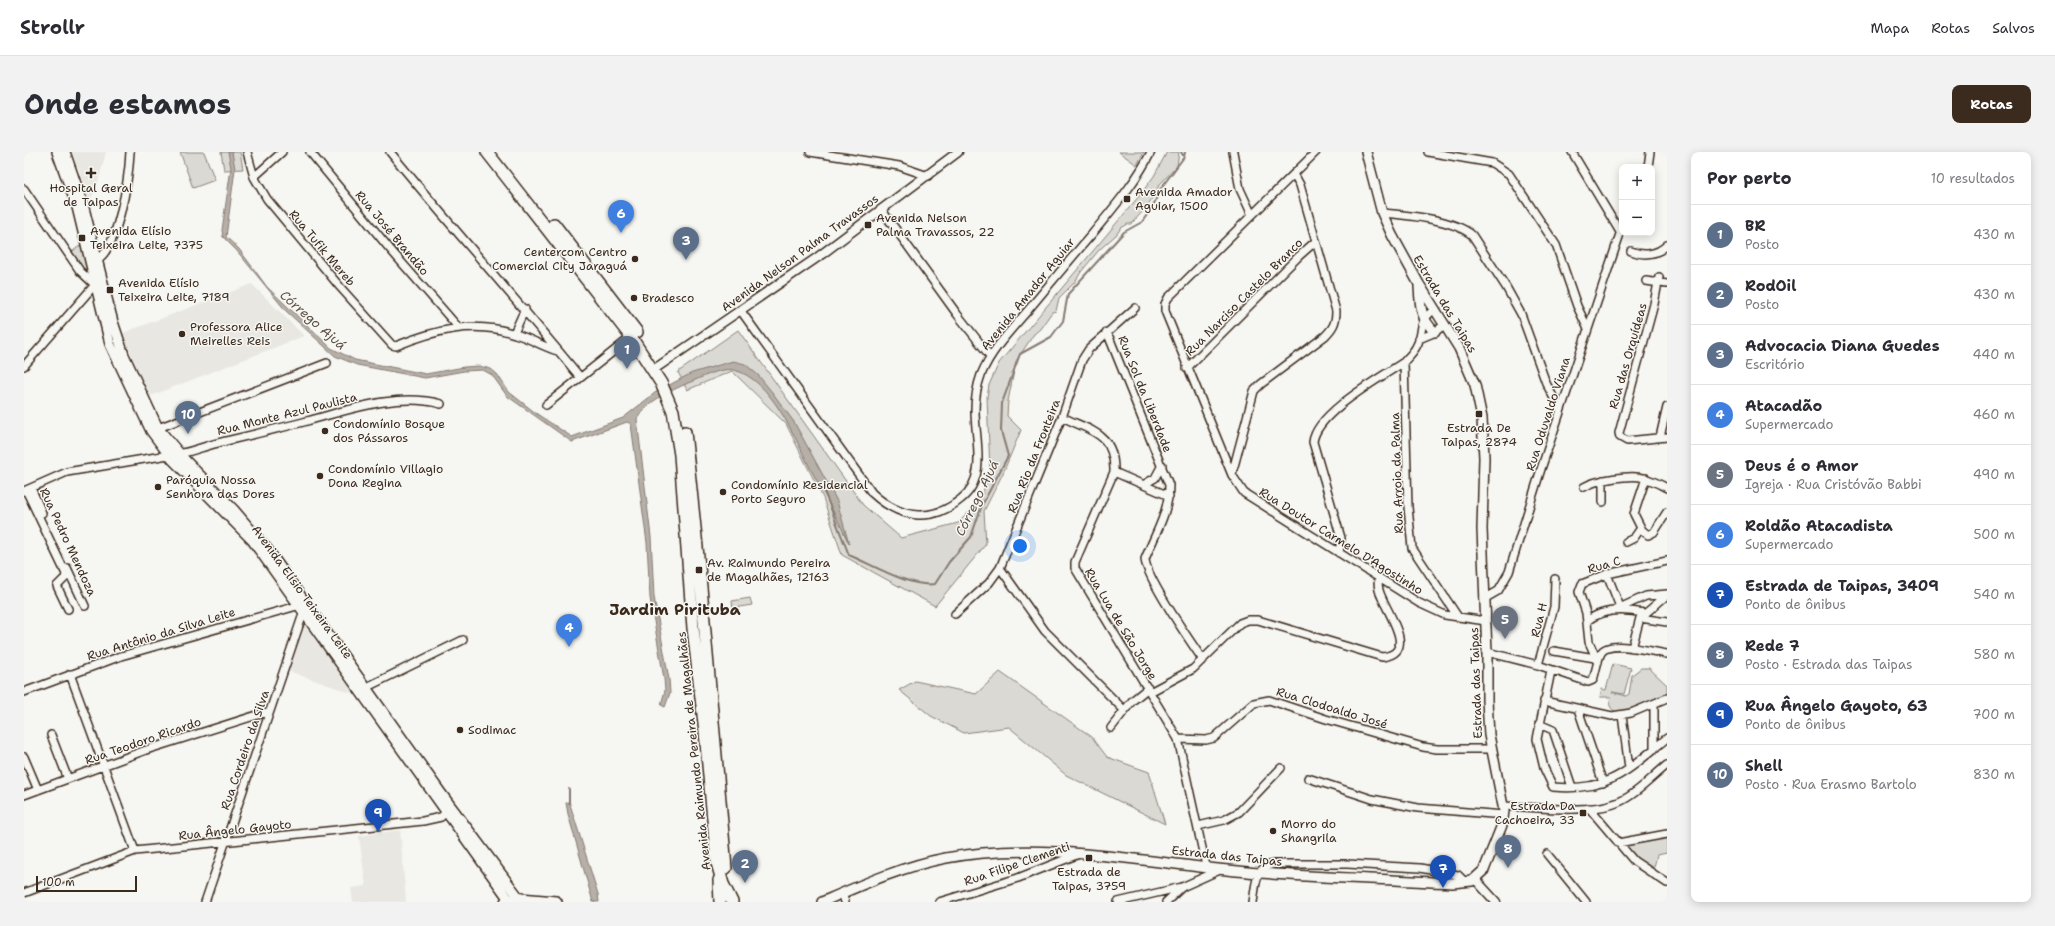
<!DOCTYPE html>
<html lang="pt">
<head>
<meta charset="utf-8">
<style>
	:root { --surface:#fff; --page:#f2f2f3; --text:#2b2b33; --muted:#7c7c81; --line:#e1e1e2; --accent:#3b2a1e }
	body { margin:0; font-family:"Shantell Sans",sans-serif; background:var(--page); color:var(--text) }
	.controls { position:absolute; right:12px; top:12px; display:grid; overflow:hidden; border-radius:8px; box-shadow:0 2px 10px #0003 }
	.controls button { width:36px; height:36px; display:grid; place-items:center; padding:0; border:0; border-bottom:1px solid var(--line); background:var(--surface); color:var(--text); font:20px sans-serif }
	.scale { position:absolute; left:12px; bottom:10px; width:101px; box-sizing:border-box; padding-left:4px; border:2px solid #3b2a1e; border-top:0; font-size:11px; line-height:14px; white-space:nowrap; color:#3b2a1e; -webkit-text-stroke:3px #f6f6f2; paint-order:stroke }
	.you { position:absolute; left:996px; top:394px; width:14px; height:14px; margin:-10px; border:3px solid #fff; border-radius:50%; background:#1a73e8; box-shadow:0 0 0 6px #1a73e833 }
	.badge { display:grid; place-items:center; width:26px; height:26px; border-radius:50%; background:var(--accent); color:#fff; font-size:13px; font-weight:700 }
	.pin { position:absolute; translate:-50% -33px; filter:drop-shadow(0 1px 2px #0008) }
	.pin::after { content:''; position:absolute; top:21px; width:14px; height:12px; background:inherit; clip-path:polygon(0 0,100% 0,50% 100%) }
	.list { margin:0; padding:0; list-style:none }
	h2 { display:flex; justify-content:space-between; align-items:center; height:52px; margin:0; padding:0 16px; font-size:17px }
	h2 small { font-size:13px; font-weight:400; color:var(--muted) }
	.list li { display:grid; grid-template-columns:26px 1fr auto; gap:12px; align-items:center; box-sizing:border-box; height:60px; padding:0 16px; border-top:1px solid var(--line) }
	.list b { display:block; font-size:15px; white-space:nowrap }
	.list p { margin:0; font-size:13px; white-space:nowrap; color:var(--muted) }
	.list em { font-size:13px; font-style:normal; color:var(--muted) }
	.map { position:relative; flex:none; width:1643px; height:750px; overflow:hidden; border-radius:8px }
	header { display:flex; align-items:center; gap:24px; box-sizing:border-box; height:56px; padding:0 20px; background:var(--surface); border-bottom:1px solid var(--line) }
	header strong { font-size:19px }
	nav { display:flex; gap:22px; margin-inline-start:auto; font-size:14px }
	.intro { display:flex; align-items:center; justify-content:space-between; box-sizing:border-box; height:96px; padding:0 24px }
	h1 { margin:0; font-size:28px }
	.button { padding:10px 18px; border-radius:8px; background:var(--accent); color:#fff; font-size:14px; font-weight:700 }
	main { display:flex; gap:24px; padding:0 24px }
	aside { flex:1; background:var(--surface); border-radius:8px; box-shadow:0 2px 10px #0003 }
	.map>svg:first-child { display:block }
</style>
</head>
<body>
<header>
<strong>Strollr</strong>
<nav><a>Mapa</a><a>Rotas</a><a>Salvos</a></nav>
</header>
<div class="intro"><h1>Onde estamos</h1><a class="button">Rotas</a></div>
<main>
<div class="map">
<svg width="1643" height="750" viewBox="0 0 1643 750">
	<rect width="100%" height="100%" fill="#f6f6f2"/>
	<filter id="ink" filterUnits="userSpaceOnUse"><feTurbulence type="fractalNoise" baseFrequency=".025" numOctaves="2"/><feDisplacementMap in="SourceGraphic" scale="8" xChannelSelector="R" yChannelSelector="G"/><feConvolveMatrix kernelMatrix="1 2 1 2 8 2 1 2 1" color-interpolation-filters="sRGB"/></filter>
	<g filter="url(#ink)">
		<path fill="#e8e7e2" d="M48 0H82L73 34 64 53 59 29Z
			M228 132 280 184 124 245 99 181Z
			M281 473 333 543 264 519Z
			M376 678 382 750H329L327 736 342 734 335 684Z"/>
		<path fill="#dad9d3" stroke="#8a8278" d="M156 0H180L191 28 169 36Z
			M197 0H216L219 17 200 18Z
			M1095 0H1120L1113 13Z
			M1143 0H1155L1153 14 1136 32 1123 55 1107 72H1104L1097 76 1092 83 1075 98 1057 120 1051 130 1035 146 1032 159 1028 160 1016 177 1010 182 992 209 984 249 983 264 997 278 979 321 960 359 962 392 911 454 818 403 799 346 762 272 708 219 663 238 654 220 714 178 839 353 877 386 934 371 956 349 966 319 963 245 965 233 975 211 1116 43 1130 24Z
			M61 90 72 134 45 102Z
			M726 446 728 453 709 456 708 449Z
			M1589 512 1607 516 1600 542 1588 540 1602 544 1605 542 1608 523 1617 516H1625L1643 533V542L1624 551 1593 561C1586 556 1584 554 1587 545H1576L1578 537 1582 538Z
			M976 520 1068 585 1083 605 1125 620 1141 672 1042 623 985 575 940 581 907 564 875 538 891 529 952 542Z
			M1643 683V701L1633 703 1630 715 1622 714 1599 693Z"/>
		<path fill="#b6b0a9" stroke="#857a71" d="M204 0H208L211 17 202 85 215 97 243 135 307 196 331 208 402 222 440 215 455 214 467 217 473 222 485 240 513 262 548 285 599 266 632 240 668 221 709 209 721 212 734 223 748 240 770 270 813 349 825 392C813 365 800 342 786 316 771 286 747 227 710 218 697 215 677 226 664 231 645 240 624 248 613 267L627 385 630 445 645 527 646 541 641 555 637 553 641 538 640 527 626 446 623 391 607 272 603 270 548 290 483 244 468 223 459 218 440 219 401 226 333 213 311 204 262 159 213 99 199 85 198 78 207 16Z
			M545 649 574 742 575 750H569L544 662 542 651Z"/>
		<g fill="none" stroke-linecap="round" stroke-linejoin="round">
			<path stroke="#857a71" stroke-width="2" d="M1157 0 1160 5
				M800 339 825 403C849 413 886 436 911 432L925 410 947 385 958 353 984 304 977 279 978 251 996 202 1027 185 1039 169 1044 142 1100 80 1118 70 1129 54 1137 36 1160 5 1161 0
				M545 651V637"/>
			<defs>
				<path id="minor" d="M223 0 230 25 243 47 316 135 368 193 372 194C411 178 450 168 491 182 506 186 519 195 534 199
					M286 0 365 96 434 175
					M366 0C428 76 494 149 556 225
					M786 0 875 14 904 24
					M1209 0 1216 37 1228 63
					M1292 0 1144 146 1141 152V159L1208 323 1220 341 1395 451 1421 463 1462 469
					M1404 0 1468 11 1485 22 1532 93 1553 154 1563 175
					M1548 0 1596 80
					M1624 15 1626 0
					M230 25 258 0
					M0 37 56 119 71 133
					M857 57 933 162 966 204
					M1358 61C1382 63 1429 67 1448 83L1482 135 1497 162 1522 231 1536 258
					M1607 99C1619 104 1633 103 1643 93
					M69 110C94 103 105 23 106 0
					M1635 125 1630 152 1595 281 1596 285 1603 289 1643 285
					M1622 129 1643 132
					M717 159 848 341C875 366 907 372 937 347 964 326 951 288 951 259 951 247 953 234 957 223 967 198 987 178 1005 157 1026 132 1047 106 1069 81 1090 55 1112 30 1127 0
					M1083 180 1145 333C1145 361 1131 382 1121 407 1122 426 1166 489 1179 508
					M490 181 501 157
					M1395 187 1407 182 1421 173
					M1380 210 1384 355 1388 396 1434 465
					M0 214 68 136 75 132
					M1163 216 1275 104 1292 89
					M522 253 610 183
					M1038 265C1067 279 1091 281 1090 320L1051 410V416L1154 587 1182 714
					M129 278 303 211
					M1636 285 1643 255
					M1090 320 1145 344
					M1208 322 1230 239 1237 232 1301 184C1309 176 1312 171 1312 159L1276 33 1270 22
					M1622 326 1610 362 1618 378 1624 383 1630 380 1643 360
					M1579 328V350
					M1119 333 1131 326 1138 313
					M1560 335C1571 328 1607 322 1620 326 1628 328 1635 332 1643 336
					M7 336 18 361
					M2 338 42 422 41 426 33 434 44 457
					M0 339 43 320 144 303C162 303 176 295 194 291 223 284 253 277 283 269 325 258 373 240 417 252
					M1602 390 1610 386 1617 376
					M1315 401 1317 386 1289 290C1292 261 1356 226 1380 210 1384 205 1389 201 1392 195 1402 178 1391 172 1411 157
					M43 416 61 454
					M976 416 1021 479 1100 558
					M1583 422 1596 455
					M1460 447 1474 439 1485 420 1517 317 1598 76
					M1591 458 1622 444 1643 442
					M931 462 965 431 976 416 1038 265 1058 208 1065 197 1111 156
					M1616 466 1643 470
					M1563 469C1579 456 1601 457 1620 461
					M1608 496 1616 466 1643 443
					M1530 499 1571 506
					M1463 500 1514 513 1564 530 1569 528C1572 519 1573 509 1577 501 1585 487 1629 500 1643 502
					M1574 510 1565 490 1562 461 1555 440 1558 432 1583 422 1643 409
					M1514 513 1530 455 1531 427
					M1527 519 1513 587 1520 616 1529 635C1585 640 1603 619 1643 586
					M46 522 111 699
					M343 535 439 488
					M0 540 97 504 273 454 277 451
					M1126 540 1169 517 1216 471 1224 468H1234L1358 505C1397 501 1359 456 1355 438 1354 434 1354 430 1354 425
					M1520 549 1588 564 1607 561 1643 546
					M1554 557 1579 631
					M1598 563 1605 616
					M1515 572 1529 578 1548 635
					M1087 576 1108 549 1124 536
					M27 583 44 627
					M1154 587 1182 588 1190 586 1230 551 1245 548 1302 567 1399 595 1413 597H1468
					M1630 597V552
					M0 605 14 638
					M1284 626 1348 647 1394 656 1480 663
					M0 643 122 598 246 559
					M1480 654C1512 655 1568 663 1597 649 1614 641 1628 625 1643 613
					M1565 656 1610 709 1643 731
					M1174 674 1200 668 1215 660 1257 616
					M1594 691 1643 682
					M1523 702 1562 750
					M0 741 111 699 399 669 417 665 425 657
					M818 741 821 750
					M181 750 279 462 282 459
					M915 750 994 726 1055 702
					M1094 750 1158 735 1198 717
					M1142 750 1158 735
					M1229 750C1232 734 1230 715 1250 712H1323L1396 716 1434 723 1441 730"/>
				<path id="tertiary" d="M629 218 794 105 934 0
					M1451 727 1472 750"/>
				<path id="secondary" d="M33 0 53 55 86 192 127 279 148 307 228 388 486 749
					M41 0 59 52 89 170 100 203 134 276 161 308 210 358 244 398 417 641 496 747
					M1395 134C1396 152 1396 167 1411 180
					M798 750C837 733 879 714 922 706 1026 687 1131 713 1236 721 1300 726 1364 727 1428 731L1448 729 1460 718 1478 673 1480 659 1465 583 1463 548V500L1458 377 1460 306 1458 266 1451 233 1435 196 1395 132 1368 83 1358 61 1342 0"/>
				<path id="primary" d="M463 0 607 185 637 231 649 259 656 303 669 476 681 580 693 711 699 732 708 750
					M530 72 613 180
					M661 280 676 424 702 716
					M695 728 696 750
					M482 750 496 747 532 750"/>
			</defs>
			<use href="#minor" stroke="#3b2a1e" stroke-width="10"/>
			<use href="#tertiary" stroke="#3b2a1e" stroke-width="11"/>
			<use href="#secondary" stroke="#3b2a1e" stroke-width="12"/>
			<use href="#primary" stroke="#3b2a1e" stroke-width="14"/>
			<use href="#minor" stroke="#f6f6f2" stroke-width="7"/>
			<use href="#tertiary" stroke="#f6f6f2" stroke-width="8"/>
			<use href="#secondary" stroke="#f6f6f2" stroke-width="9"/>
			<use href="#primary" stroke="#f6f6f2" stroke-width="11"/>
		</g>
	</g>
	<g fill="#3b2a1e" stroke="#f6f6f2" stroke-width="1.5">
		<path d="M65 15h4v4h4v4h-4v4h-4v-4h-4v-4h4z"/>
		<rect x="1099" y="43" width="8" height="8" rx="2"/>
		<rect x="840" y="69" width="8" height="8" rx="2"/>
		<rect x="54" y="82" width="8" height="8" rx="2"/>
		<circle cx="611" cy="107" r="4"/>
		<rect x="82" y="134" width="8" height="8" rx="2"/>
		<circle cx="610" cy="146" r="4"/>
		<circle cx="158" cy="182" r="4"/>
		<rect x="1451" y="258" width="8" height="8" rx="2"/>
		<circle cx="301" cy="279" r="4"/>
		<circle cx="296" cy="324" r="4"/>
		<circle cx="134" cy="335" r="4"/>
		<circle cx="699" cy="340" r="4"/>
		<rect x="671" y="414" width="8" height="8" rx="2"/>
		<circle cx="436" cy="578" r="4"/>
		<rect x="1555" y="657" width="8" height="8" rx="2"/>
		<circle cx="1249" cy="679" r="4"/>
		<rect x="1061" y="702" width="8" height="8" rx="2"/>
	</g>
	<g text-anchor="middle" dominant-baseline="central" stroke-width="3" stroke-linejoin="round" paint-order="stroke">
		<g font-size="12" fill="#3b2a1e" stroke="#f6f6f2" text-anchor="start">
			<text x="67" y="36" text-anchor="middle">Hospital Geral<tspan x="67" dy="14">de Taipas</tspan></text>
			<text x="1111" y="40">Avenida Amador<tspan x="1111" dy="14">Aguiar, 1500</tspan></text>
			<text x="852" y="66">Avenida Nelson<tspan x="852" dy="14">Palma Travassos, 22</tspan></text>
			<text x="66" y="79">Avenida Elísio<tspan x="66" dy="14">Teixeira Leite, 7375</tspan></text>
			<text x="603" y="100" text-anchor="end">Centercom Centro<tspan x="603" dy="14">Comercial City Jaraguá</tspan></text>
			<text x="94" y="131">Avenida Elísio<tspan x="94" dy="14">Teixeira Leite, 7189</tspan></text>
			<text x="618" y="146">Bradesco</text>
			<text x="166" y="175">Professora Alice<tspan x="166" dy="14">Meirelles Reis</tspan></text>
			<text x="309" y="272">Condomínio Bosque<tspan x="309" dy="14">dos Pássaros</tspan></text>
			<text x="1455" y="276" text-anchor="middle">Estrada De<tspan x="1455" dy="14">Taipas, 2874</tspan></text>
			<text x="304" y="317">Condomínio Villagio<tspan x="304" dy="14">Dona Regina</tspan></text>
			<text x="142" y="328">Paróquia Nossa<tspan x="142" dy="14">Senhora das Dores</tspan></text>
			<text x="707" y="333">Condomínio Residencial<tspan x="707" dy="14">Porto Seguro</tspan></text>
			<text x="683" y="411">Av. Raimundo Pereira<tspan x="683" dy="14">de Magalhães, 12163</tspan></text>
			<text x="444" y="578">Sodimac</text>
			<text x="1551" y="654" text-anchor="end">Estrada Da<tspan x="1551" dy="14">Cachoeira, 33</tspan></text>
			<text x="1257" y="672">Morro do<tspan x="1257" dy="14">Shangrila</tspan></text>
			<text x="1065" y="720" text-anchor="middle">Estrada de<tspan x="1065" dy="14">Taipas, 3759</tspan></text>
		</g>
		<g font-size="12" fill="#3b2a1e" stroke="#f6f6f2">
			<text transform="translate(368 81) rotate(50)">Rua José Brandão</text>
			<text transform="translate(298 96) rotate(50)">Rua Tufik Mereb</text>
			<text transform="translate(776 101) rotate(-36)">Avenida Nelson Palma Travassos</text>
			<text transform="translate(1004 142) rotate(-51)">Avenida Amador Aguiar</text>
			<text transform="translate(1220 145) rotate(-45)">Rua Narciso Castelo Branco</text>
			<text transform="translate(1421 152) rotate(59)">Estrada das Taipas</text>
			<text transform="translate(1604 204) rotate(-74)">Rua das Orquídeas</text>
			<text transform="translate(1121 242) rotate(68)">Rua Sol da Liberdade</text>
			<text transform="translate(263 262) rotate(-14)">Rua Monte Azul Paulista</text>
			<text transform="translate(1524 262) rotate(-72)">Rua Oduvaldo Viana</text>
			<text transform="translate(1010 304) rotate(-68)">Rua Rio da Fronteira</text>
			<text transform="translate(1373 321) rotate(-92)">Rua Arroio da Palma</text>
			<text transform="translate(1317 389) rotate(32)">Rua Doutor Carmelo D'Agostinho</text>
			<text transform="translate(44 390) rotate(65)">Rua Pedro Mendoza</text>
			<text transform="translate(1580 413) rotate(-16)">Rua C</text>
			<text transform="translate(278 440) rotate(54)">Avenida Elísio Teixeira Leite</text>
			<text transform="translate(1515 468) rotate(-76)">Rua H</text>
			<text transform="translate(1097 472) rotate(59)">Rua Lua de São Jorge</text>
			<text transform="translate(137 482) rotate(-17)">Rua Antônio da Silva Leite</text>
			<text transform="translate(1452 531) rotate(-92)">Estrada das Taipas</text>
			<text transform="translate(1308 556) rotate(17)">Rua Clodoaldo José</text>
			<text transform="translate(119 589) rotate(-19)">Rua Teodoro Ricardo</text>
			<text transform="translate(221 598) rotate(-71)">Rua Cordeiro da Silva</text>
			<text transform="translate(670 599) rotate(-96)">Avenida Raimundo Pereira de Magalhães</text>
			<text transform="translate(211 678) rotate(-6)">Rua Ângelo Gayoto</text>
			<text transform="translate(1203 704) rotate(6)">Estrada das Taipas</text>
			<text transform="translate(993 712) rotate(-19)">Rua Filipe Clementi</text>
		</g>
		<g font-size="13" font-style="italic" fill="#605248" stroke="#f6f6f2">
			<text transform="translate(289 168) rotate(41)">Córrego Ajuá</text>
			<text transform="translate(953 346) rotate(-64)">Córrego Ajuá</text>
		</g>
		<g font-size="16" font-weight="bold" fill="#3b2a1e" stroke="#f6f6f2">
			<text x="651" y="457">Jardim Pirituba</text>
		</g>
	</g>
</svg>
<div class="controls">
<button>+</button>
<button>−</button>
</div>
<div class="scale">100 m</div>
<div class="you"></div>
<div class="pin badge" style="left:603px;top:217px;background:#5c6f8a">1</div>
<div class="pin badge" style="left:721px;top:731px;background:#5c6f8a">2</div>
<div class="pin badge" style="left:662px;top:108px;background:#5c6f8a">3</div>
<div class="pin badge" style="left:545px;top:495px;background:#3f7fe0">4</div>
<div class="pin badge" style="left:1481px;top:487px;background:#6b7280">5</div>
<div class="pin badge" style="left:597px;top:81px;background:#3f7fe0">6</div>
<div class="pin badge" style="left:1419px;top:736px;background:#1a4fb4">7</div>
<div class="pin badge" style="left:1484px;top:716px;background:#5c6f8a">8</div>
<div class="pin badge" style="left:354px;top:680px;background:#1a4fb4">9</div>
<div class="pin badge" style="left:164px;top:282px;background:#5c6f8a">10</div>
</div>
<aside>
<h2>Por perto<small>10 resultados</small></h2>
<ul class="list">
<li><span class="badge" style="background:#5c6f8a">1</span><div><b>BR</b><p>Posto</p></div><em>430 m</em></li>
<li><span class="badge" style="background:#5c6f8a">2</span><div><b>RodOil</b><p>Posto</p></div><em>430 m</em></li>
<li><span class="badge" style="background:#5c6f8a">3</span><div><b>Advocacia Diana Guedes</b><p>Escritório</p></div><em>440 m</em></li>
<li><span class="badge" style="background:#3f7fe0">4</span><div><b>Atacadão</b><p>Supermercado</p></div><em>460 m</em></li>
<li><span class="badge" style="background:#6b7280">5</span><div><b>Deus é o Amor</b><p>Igreja · Rua Cristóvão Babbi</p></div><em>490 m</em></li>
<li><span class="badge" style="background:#3f7fe0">6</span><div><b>Roldão Atacadista</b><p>Supermercado</p></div><em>500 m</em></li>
<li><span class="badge" style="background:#1a4fb4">7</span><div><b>Estrada de Taipas, 3409</b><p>Ponto de ônibus</p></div><em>540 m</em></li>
<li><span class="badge" style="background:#5c6f8a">8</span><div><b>Rede 7</b><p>Posto · Estrada das Taipas</p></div><em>580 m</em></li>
<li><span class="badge" style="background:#1a4fb4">9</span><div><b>Rua Ângelo Gayoto, 63</b><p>Ponto de ônibus</p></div><em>700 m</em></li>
<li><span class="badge" style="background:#5c6f8a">10</span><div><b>Shell</b><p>Posto · Rua Erasmo Bartolo</p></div><em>830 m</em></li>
</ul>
</aside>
</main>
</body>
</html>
